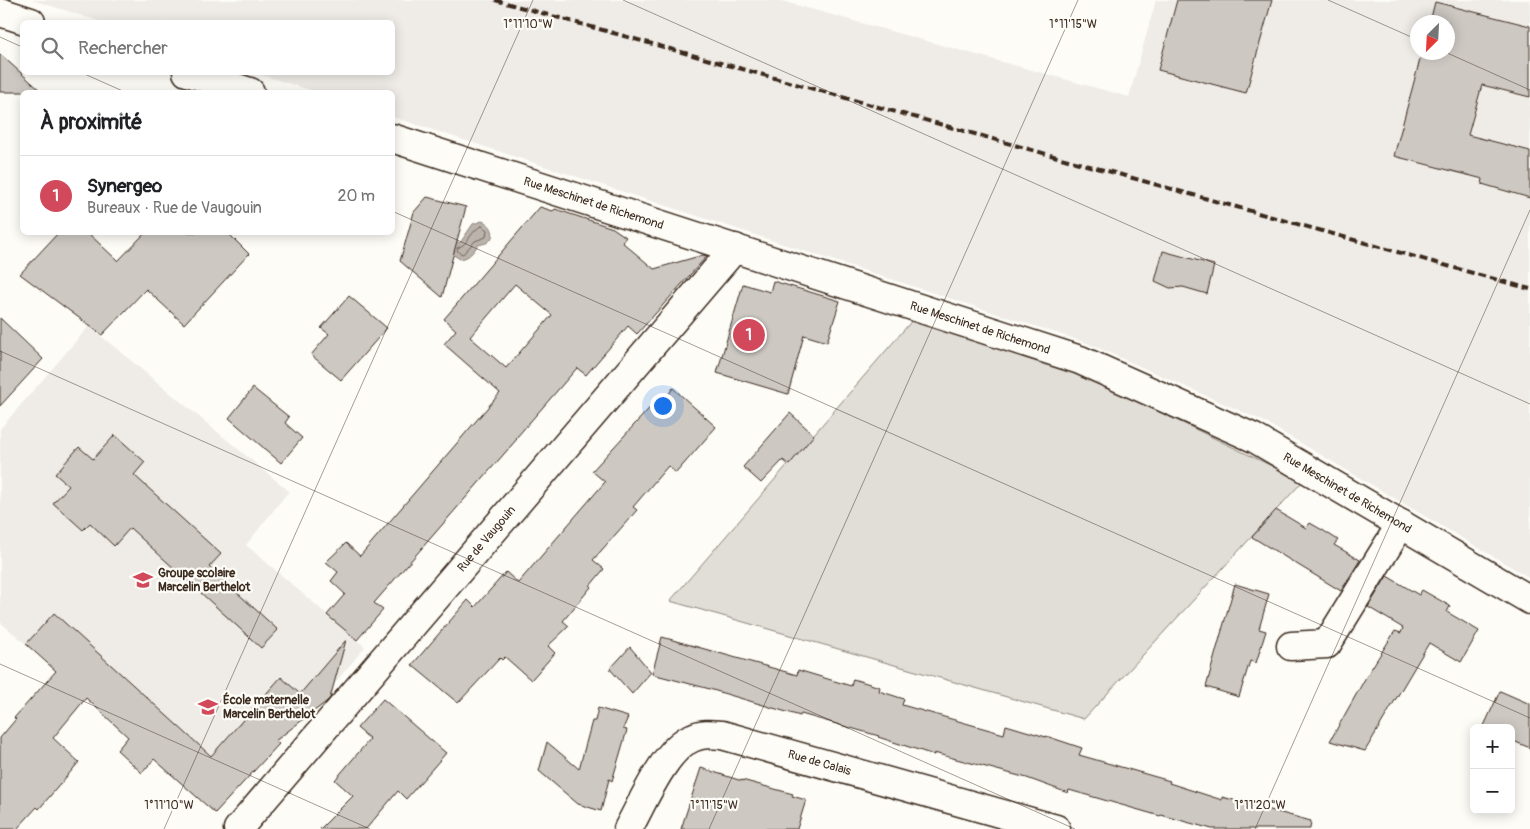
<!DOCTYPE html>
<html lang="fr">
<head>
<meta charset="utf-8">
<style>
	:root { --surface:#fff; --page:#f6f6f6; --text:#202124; --muted:#757577; --line:#e0e0e0; --accent:#d1495b }
	body { margin:0; font-family:Pangolin,sans-serif; background:var(--page); color:var(--text) }
	.controls { position:absolute; right:15px; bottom:15px; display:grid; overflow:hidden; border-radius:8px; box-shadow:0 2px 12px #0003 }
	.controls button { width:45px; height:45px; display:grid; place-items:center; padding:0; border:0; border-bottom:1px solid var(--line); background:var(--surface); color:var(--text); font:25px sans-serif }
	.compass { position:absolute; left:1410px; top:15px; width:45px; height:45px; border-radius:50%; background:var(--surface); box-shadow:0 2px 12px #0003; rotate:204deg }
	.you { position:absolute; left:662px; top:405px; width:18px; height:18px; margin:-12px; border:4px solid #fff; border-radius:50%; background:#1a73e8; box-shadow:0 0 0 8px #1a73e833 }
	.badge { display:grid; place-items:center; width:32px; height:32px; border-radius:50%; background:var(--accent); color:#fff; font-size:16px; font-weight:700 }
	.pin { position:absolute; translate:-50% -50%; border:2px solid #fff; box-shadow:0 1px 5px #0006 }
	.list { margin:0; padding:0; list-style:none }
	h2 { display:flex; justify-content:space-between; align-items:center; height:65px; margin:0; padding:0 20px; font-size:21px }
	h2 small { font-size:16px; font-weight:400; color:var(--muted) }
	.list li { display:grid; grid-template-columns:32px 1fr auto; gap:15px; align-items:center; box-sizing:border-box; height:80px; padding:0 20px; border-top:1px solid var(--line) }
	.list b { display:block; font-size:19px; white-space:nowrap }
	.list p { margin:0; font-size:16px; white-space:nowrap; color:var(--muted) }
	.list em { font-size:16px; font-style:normal; color:var(--muted) }
	.icon { flex:none; width:28px; height:28px; fill:none; stroke:currentColor; stroke-width:2; stroke-linecap:round; stroke-linejoin:round }
	.map { position:relative; flex:none; width:1530px; height:829px; overflow:hidden }
	.search { position:absolute; background:var(--surface); box-shadow:0 2px 12px #0003; left:20px; top:20px; width:375px; height:55px; display:flex; align-items:center; gap:12px; box-sizing:border-box; padding:0 18px; border-radius:8px; color:var(--muted); font-size:19px }
	.panel { position:absolute; background:var(--surface); box-shadow:0 2px 12px #0003; left:20px; top:90px; width:375px; height:145px; border-radius:8px }
	.map>svg:first-child { display:block }
</style>
</head>
<body>
<div class="map">
<svg width="1530" height="829" viewBox="0 0 1530 829">
	<rect width="100%" height="100%" fill="#fdfcf7"/>
	<filter id="ink" filterUnits="userSpaceOnUse"><feTurbulence type="fractalNoise" baseFrequency=".02" numOctaves="2"/><feDisplacementMap in="SourceGraphic" scale="10" xChannelSelector="R" yChannelSelector="G"/><feConvolveMatrix kernelMatrix="1 2 1 2 8 2 1 2 1" color-interpolation-filters="sRGB"/></filter>
	<g filter="url(#ink)">
		<path fill="#efece7" fill-rule="evenodd" d="M32 0H778L1129 97 1156 0H1530V578L1263 421 1087 343 393 117 392 92H317L255 73 392 72V22H102ZM1418 22H1448V52H1418Z
			M89 326 289 491 246 545 365 647 334 684 294 724 278 742 279 744 261 762 262 763 260 765 258 764 215 813 154 759 142 773 117 750 128 736 26 644 0 622V429Z"/>
		<path fill="#e1ded7" stroke="#8e847a" d="M915 317 1085 376 1303 481 1084 719 670 601Z"/>
		<path fill="#bbb4ad" stroke="#887d74" d="M482 221C492 224 498 237 486 243 484 244 481 244 478 245 473 252 469 258 460 259L452 254 456 241 460 243 473 224Z"/>
		<g fill="none" stroke-linecap="round" stroke-linejoin="round">
			<path stroke="#6e6157" stroke-width="1" d="M482 226 487 230 486 237 475 241 463 254 458 252 457 248C469 245 471 229 482 226Z"/>
		</g>
		<path fill="#cdc8c2" stroke="#3b2a1e" fill-rule="evenodd" d="M1177 0H1272L1246 93 1158 70Z
			M1435 2 1530 26V97L1482 85 1468 135 1530 151V198L1482 184 1483 179 1394 156 1422 52H1448V22H1430Z
			M0 54 42 92H0Z
			M427 197 466 207 442 297 400 261 414 212Z
			M540 207 553 211 555 209 613 228 626 237 622 242 654 269 703 255 707 256 637 334 628 326 586 375 577 368 516 438 517 439 374 603 383 610 357 640 327 615 345 594 331 581 338 572 326 562 346 543 360 556 500 393 444 344 456 330 444 319ZM515 284 552 315 506 368 470 337Z
			M59 232H87L118 261 146 232H227L249 254 184 324 146 289 102 335 20 274Z
			M1163 251 1214 265 1207 294 1183 287 1170 288 1155 281Z
			M773 281 840 301 827 342 804 335 788 394 717 373 743 284 770 292Z
			M349 296 387 328 341 380 311 355 329 334 321 328Z
			M0 318 43 359 0 406Z
			M253 388 289 417 285 423 302 438 281 463 229 418Z
			M673 388 716 427 676 473 668 466 633 507 637 510 593 560 604 569 590 586 591 587 563 621 569 626 548 646 555 653 531 680 505 657 502 660 500 658 458 703 412 665 468 600 475 607 506 572 518 583 605 482 592 471 656 401 661 405Z
			M790 413 814 435 789 465 783 460 761 483 743 467Z
			M115 435 145 462 134 475 221 554 209 567 278 630 261 648 130 528 114 546 90 523 83 530 53 503 69 486 55 474 79 447 93 459Z
			M1276 510 1306 528 1310 523 1324 531 1338 540 1334 545 1360 560 1341 591 1252 537Z
			M1387 576 1419 595 1422 590 1450 606 1447 612 1479 631 1461 662 1429 643 1365 751 1330 741 1366 677 1395 631 1401 633 1403 628 1368 607Z
			M1235 584 1269 594 1259 629 1266 631 1256 663 1250 661 1239 697 1206 687Z
			M54 613 211 756 281 677 300 694 346 640 330 698 326 702 275 741 279 744 215 813 154 759 142 773 117 750 128 737 86 698 53 738 79 762 39 809 37 807 17 829H0V738L16 719 14 718 56 671 26 644Z
			M662 637 797 675 798 670 851 686 853 679 880 687 879 691 904 699 902 705 1004 734 1006 725 1046 737V736L1082 748 1079 755 1170 781 1169 783 1222 800V797L1311 821 1310 829H1212L1161 815 1160 816 1069 790 1068 793 1027 778 934 753V755L878 737 879 736 801 714 800 716 706 688 652 674Z
			M630 647 651 672 632 694 610 669Z
			M1500 691 1530 704V748L1511 740V728H1483Z
			M383 699 446 753 406 799 398 791 366 829H320L353 796 335 780 370 739 357 728Z
			M598 708 628 717 623 729 627 730 620 754 612 781 609 779 601 811 578 804 539 771 547 742 579 769 592 721H595Z
			M701 768 742 781V780L793 794 792 796 806 800 797 829H681Z"/>
		<g fill="none" stroke-linecap="round" stroke-linejoin="round">
			<defs>
				<g id="minor">
					<path d="M0 12 31 22"/>
					<path d="M187 72 250 92"/>
					<path id="s1" d="M392 138 1080 360 1254 438 1530 600"/>
					<path d="M1291 646 1327 644 1401 524"/>
					<path id="s2" d="M238 829 735 248"/>
					<path id="s3" d="M628 829C642 804 665 748 692 738 702 733 711 734 722 735L1056 829"/>
				</g>
			</defs>
			<use href="#minor" stroke="#3b2a1e" stroke-width="31"/>
			<use href="#minor" stroke="#fdfcf7" stroke-width="28"/>
			<path stroke="#3b2a1e" stroke-width="4" stroke-dasharray="8 4" stroke-linecap="butt" d="M495 0 1530 289"/>
		</g>
	</g>
	<path fill="none" stroke="#3b2a1e" stroke-width="1" stroke-opacity="0.45" d="M623 0 1530 404M1328 0 1418 40M0 37 22 47M1445 52 1530 90M80 72 125 92M392 211 1530 718M0 351 1075 829M0 664 370 829M164 829 533 0M709 829 1078 0M1255 829 1530 210"/>
	<defs>
		<symbol id="school-bare" viewBox="-9 -9 18 18"><path d="M0-5L7-2L0 1L-7-2ZM-4 1L0 2.5L4 1V4Q0 6-4 4Z" fill="#d1495b" stroke="#fdfcf7" stroke-width="2.5" paint-order="stroke"/></symbol>
	</defs>
	<g fill-rule="evenodd">
		<use href="#school-bare" x="129" y="566" width="28" height="28"/>
		<use href="#school-bare" x="194" y="693" width="28" height="28"/>
	</g>
	<g text-anchor="middle" dominant-baseline="central" stroke-width="4.5" stroke-linejoin="round" paint-order="stroke">
		<g font-size="12" fill="#3b2a1e" stroke="#fdfcf7">
			<text stroke="none"><textPath href="#s1" startOffset="212">Rue Meschinet de Richemond</textPath></text>
			<text stroke="none"><textPath href="#s1" startOffset="618">Rue Meschinet de Richemond</textPath></text>
			<text stroke="none"><textPath href="#s1" startOffset="1022">Rue Meschinet de Richemond</textPath></text>
			<text stroke="none"><textPath href="#s2" startOffset="382">Rue de Vaugouin</textPath></text>
			<text stroke="none"><textPath href="#s3" startOffset="245">Rue de Calais</textPath></text>
		</g>
		<g font-size="12" font-weight="bold" fill="#3b2a1e" stroke="#fdfcf7" text-anchor="start">
			<text x="158" y="573">Groupe scolaire<tspan x="158" dy="14">Marcelin Berthelot</tspan></text>
			<text x="223" y="700">École maternelle<tspan x="223" dy="14">Marcelin Berthelot</tspan></text>
		</g>
	</g>
	<g font-size="12" text-anchor="middle" fill="#3b2a1e" stroke="#fdfcf7" stroke-width="4.5" stroke-linejoin="round" paint-order="stroke">
		<text x="528" y="28">1°11'10"W</text>
		<text x="1073" y="28">1°11'15"W</text>
		<text x="169" y="809">1°11'10"W</text>
		<text x="714" y="809">1°11'15"W</text>
		<text x="1260" y="809">1°11'20"W</text>
	</g>
</svg>
<div class="controls">
<button>+</button>
<button>−</button>
</div>
<svg class="compass" viewBox="-18 -18 36 36"><path d="M0-13l5 13h-10z" fill="#e53935"/><path d="M0 13l5-13h-10z" fill="#757577"/></svg>
<div class="you"></div>
<div class="pin badge" style="left:749px;top:335px">1</div>
<div class="search"><svg class="icon" aria-label="search" viewBox="0 0 24 24"><circle cx="10" cy="10" r="6"/><path d="M15 15l6 6"/></svg>Rechercher</div>
<section class="panel">
<h2>À proximité<small></small></h2>
<ul class="list">
<li><span class="badge">1</span><div><b>Synergeo</b><p>Bureaux · Rue de Vaugouin</p></div><em>20 m</em></li>
</ul>
</section>
</div>
</body>
</html>
